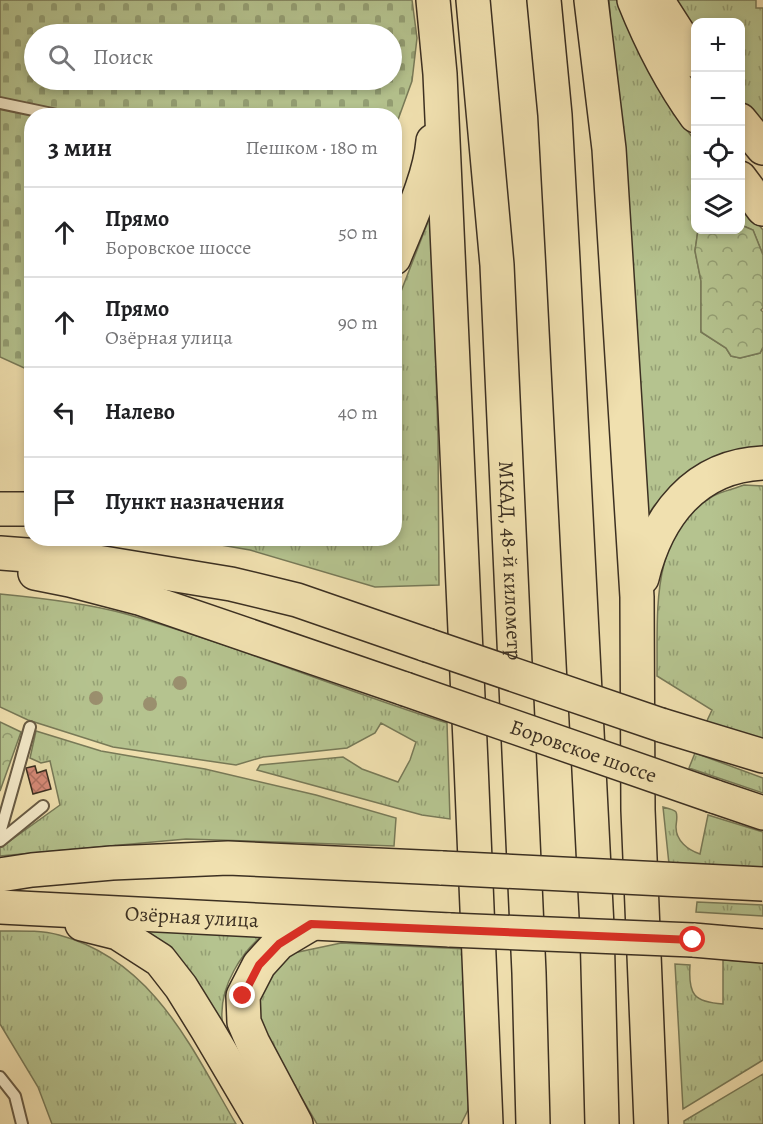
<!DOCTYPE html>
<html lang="ru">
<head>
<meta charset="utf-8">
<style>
	:root { --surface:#fff; --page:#f2f2f2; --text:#202124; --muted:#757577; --line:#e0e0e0 }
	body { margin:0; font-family:Alegreya,serif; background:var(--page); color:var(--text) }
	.controls { position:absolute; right:18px; top:18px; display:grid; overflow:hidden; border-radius:12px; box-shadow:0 3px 9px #0003 }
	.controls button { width:54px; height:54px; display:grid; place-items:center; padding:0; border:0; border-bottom:2px solid var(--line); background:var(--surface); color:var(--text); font:30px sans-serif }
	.stop { position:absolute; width:18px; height:18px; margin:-14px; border:4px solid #d93025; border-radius:50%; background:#fff }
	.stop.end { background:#d93025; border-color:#fff; box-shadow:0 2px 6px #0008 }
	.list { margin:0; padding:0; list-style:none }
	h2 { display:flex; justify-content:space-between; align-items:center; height:78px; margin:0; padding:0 24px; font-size:26px }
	h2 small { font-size:20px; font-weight:400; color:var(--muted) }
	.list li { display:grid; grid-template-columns:39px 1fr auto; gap:18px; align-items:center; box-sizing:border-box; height:90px; padding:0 24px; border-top:2px solid var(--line) }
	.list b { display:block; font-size:22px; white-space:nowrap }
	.list p { margin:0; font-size:20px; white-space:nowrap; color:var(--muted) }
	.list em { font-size:20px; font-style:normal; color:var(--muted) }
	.icon { flex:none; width:33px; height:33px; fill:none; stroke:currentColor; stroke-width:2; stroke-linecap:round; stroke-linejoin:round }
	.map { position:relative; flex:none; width:763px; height:1124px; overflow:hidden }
	.search { position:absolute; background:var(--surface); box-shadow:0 3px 9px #0003; left:24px; top:24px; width:378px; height:66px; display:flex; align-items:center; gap:15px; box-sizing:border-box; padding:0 21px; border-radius:33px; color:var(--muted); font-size:22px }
	.panel { position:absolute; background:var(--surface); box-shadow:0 3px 9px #0003; left:24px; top:108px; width:378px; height:438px; border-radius:24px }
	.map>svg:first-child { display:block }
</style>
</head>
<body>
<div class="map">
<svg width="763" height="1124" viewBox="0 0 763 1124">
	<defs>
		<pattern id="grass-tufts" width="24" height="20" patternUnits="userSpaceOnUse" patternTransform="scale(1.5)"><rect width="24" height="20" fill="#b5c38f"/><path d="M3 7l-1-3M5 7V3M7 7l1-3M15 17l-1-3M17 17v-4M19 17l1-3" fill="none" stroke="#949f74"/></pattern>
		<pattern id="forest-crowns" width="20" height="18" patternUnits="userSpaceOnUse" patternTransform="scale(1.5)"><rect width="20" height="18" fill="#b5c38f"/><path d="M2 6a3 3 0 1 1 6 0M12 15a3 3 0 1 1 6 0" fill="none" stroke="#949f74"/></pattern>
		<pattern id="cemetery-stones" width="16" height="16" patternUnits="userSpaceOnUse" patternTransform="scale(1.5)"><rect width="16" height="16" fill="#b5c38f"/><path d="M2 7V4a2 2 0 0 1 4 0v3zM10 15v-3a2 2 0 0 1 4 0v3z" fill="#949f74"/></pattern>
		<pattern id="building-cross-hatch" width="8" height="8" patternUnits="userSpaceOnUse" patternTransform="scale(1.5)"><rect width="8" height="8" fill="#d68b78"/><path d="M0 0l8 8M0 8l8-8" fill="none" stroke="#af7262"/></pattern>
	</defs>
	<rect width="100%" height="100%" fill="#f0e0af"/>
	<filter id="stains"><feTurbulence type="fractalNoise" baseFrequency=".00333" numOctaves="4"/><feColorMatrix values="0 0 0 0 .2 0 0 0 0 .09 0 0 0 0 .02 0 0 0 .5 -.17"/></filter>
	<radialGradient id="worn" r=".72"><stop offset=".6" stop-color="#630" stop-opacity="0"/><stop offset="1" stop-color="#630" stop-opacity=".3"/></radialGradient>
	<path fill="url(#grass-tufts)" stroke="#787a58" stroke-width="1.5" d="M609 0H622L676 115 695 141 696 230H698L695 251 701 281V332L726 348 731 356 740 358 760 353 763 347V452L670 488 654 506 645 520Z
		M671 0H756V8H763V132L741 101 740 22H696L695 40Z
		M740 202 763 230V255L753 230 741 225Z
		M431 214 438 438 439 585 375 587 250 550 186 539 394 538 395 307Z
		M744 485 763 486V747L704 727 712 710 657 676C658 612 649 534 713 496 722 491 734 489 744 485Z
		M0 594C42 598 86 603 126 614 235 645 339 689 447 723L450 819 422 815 257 770 260 765 343 757 362 769 398 782 410 760 416 742 381 723 375 733 347 748 263 757 236 765 113 747 28 720 0 707Z
		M36 731 101 751 205 769 316 795 396 818 394 846 186 839 0 856V848L60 805 50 761 41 763 30 758Z
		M695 753 763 778V793L689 768Z
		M663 807C667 808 675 810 676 812 678 816 676 823 676 827 676 841 688 850 700 854L708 815 763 832V869L669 864Z
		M697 902 763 905V916L696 912Z
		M116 923 273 927C243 948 216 988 223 1027Z
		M0 931C20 931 40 930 59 935 153 960 191 1047 236 1124H52L38 1087 0 1024Z
		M341 943 467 949 471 1076 468 1110 461 1124H317L258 1024 256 1002 270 974 289 954Z
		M723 960 763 962V1060L683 1109 675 964 690 965C688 995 694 1002 723 1004Z
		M763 1074V1124H684V1121Z"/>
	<path fill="url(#forest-crowns)" stroke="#787a58" stroke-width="1.5" d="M741 225 753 230 763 255V308L761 310 763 312V347L760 353 740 358 731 356 726 348 701 332V281L695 251 698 230H740Z
		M0 722 21 732 0 791Z"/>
	<path fill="url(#cemetery-stones)" stroke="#787a58" stroke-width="1.5" fill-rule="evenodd" d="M0 0H412L417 38 412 81 395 128 394 116H32L31 371 0 357ZM34 34H392V80H34Z"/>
	<path fill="url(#building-cross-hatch)" stroke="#3c3022" stroke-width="1.5" d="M35 766 37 773 46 770 51 789 33 794 26 768Z"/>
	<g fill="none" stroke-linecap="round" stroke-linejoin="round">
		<defs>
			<path id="service" d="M0 103 62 116
				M0 833 30 727
				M0 841 43 806
				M0 1077 15 1096 22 1124"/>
			<g id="primary">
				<path d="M433 0 440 74 471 764 486 1124"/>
				<path d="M591 0 609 149 637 597 638 810 651 1124"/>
				<path d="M634 0C650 40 670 80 696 116"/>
				<path d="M657 0 696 61"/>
				<path d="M740 120 763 148"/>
				<path d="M740 178 763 209"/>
				<path d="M394 258C408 223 430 178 433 141"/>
				<path d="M0 509H32"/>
				<path d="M0 553 79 559 231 584 297 600 427 645"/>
				<path d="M35 573 70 580 139 598 405 689"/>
				<path d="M642 578C657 516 695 466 763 463"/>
				<path d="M661 725 763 756"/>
				<path d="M713 796 763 813"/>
				<path d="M0 875 32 870 112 863 228 858 442 868"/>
				<path id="s1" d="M0 907 450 930"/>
				<path d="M82 924 118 933 160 960 181 987 207 1029 263 1124"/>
				<path d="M693 940 763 946"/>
				<path d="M296 1124 253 1043 244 1022 243 996 259 965 279 943 311 924"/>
			</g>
			<g id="trunk">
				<path id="s2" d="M473 0 497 265 529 973 533 1124"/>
				<path d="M544 0 555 115 563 261 597 927 602 1124"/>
			</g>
		</defs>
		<use href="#service" stroke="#695c45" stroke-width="14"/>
		<use href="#primary" stroke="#3c3022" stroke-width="36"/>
		<use href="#trunk" stroke="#3c3022" stroke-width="36"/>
		<use href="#service" stroke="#f5ebcb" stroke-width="10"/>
		<use href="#primary" stroke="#f0e0af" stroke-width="33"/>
		<use href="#trunk" stroke="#f0e0af" stroke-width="33"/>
		<defs>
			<g id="primary-bridge">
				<path d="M427 645 661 725"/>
				<path id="s3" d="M405 689 713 796"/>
				<path d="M442 868 763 884"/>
				<path d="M450 930 693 940"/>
			</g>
		</defs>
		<use href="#primary-bridge" stroke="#3c3022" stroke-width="36" stroke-linecap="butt"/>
		<use href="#primary-bridge" stroke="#f0e0af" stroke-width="33"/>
	</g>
	<g fill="#9a8f6e">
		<circle cx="180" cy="683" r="7"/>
		<circle cx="96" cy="698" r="7"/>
		<circle cx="150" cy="704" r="7"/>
	</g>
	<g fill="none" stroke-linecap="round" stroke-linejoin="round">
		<path stroke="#d93025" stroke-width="8" d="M243 996 259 965 279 944 311 924 693 940"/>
	</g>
	<g text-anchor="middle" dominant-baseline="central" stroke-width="4.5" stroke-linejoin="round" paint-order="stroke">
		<g font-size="21" fill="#3c3022" stroke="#f5ebcb">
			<text stroke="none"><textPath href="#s2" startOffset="562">МКАД, 48-й километр</textPath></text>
			<text stroke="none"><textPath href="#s3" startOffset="189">Боровское шоссе</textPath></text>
			<text stroke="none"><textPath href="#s1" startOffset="192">Озёрная улица</textPath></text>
		</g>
	</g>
	<rect width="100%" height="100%" filter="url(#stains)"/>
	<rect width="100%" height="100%" fill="url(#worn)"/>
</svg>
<div class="controls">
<button>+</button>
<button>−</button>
<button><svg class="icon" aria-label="locate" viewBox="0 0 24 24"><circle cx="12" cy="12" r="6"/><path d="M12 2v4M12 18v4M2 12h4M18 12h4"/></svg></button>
<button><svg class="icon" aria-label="layers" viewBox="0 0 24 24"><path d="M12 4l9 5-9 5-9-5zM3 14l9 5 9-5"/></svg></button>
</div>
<div class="stop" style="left:693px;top:940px"></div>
<div class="stop end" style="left:243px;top:996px"></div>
<div class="search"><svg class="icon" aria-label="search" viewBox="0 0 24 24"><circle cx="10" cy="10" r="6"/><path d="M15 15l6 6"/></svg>Поиск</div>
<section class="panel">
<h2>3 мин<small>Пешком · 180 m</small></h2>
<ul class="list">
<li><svg class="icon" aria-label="ahead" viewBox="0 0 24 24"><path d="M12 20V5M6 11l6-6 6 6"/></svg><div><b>Прямо</b><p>Боровское шоссе</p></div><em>50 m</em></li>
<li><svg class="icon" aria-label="ahead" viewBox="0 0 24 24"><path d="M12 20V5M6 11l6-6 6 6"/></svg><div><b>Прямо</b><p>Озёрная улица</p></div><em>90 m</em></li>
<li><svg class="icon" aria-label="left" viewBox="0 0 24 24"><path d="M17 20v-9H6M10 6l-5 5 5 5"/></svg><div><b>Налево</b></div><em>40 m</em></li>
<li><svg class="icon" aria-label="arrive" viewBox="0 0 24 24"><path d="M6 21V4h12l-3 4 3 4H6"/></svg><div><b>Пункт назначения</b></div></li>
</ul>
</section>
</div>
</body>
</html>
